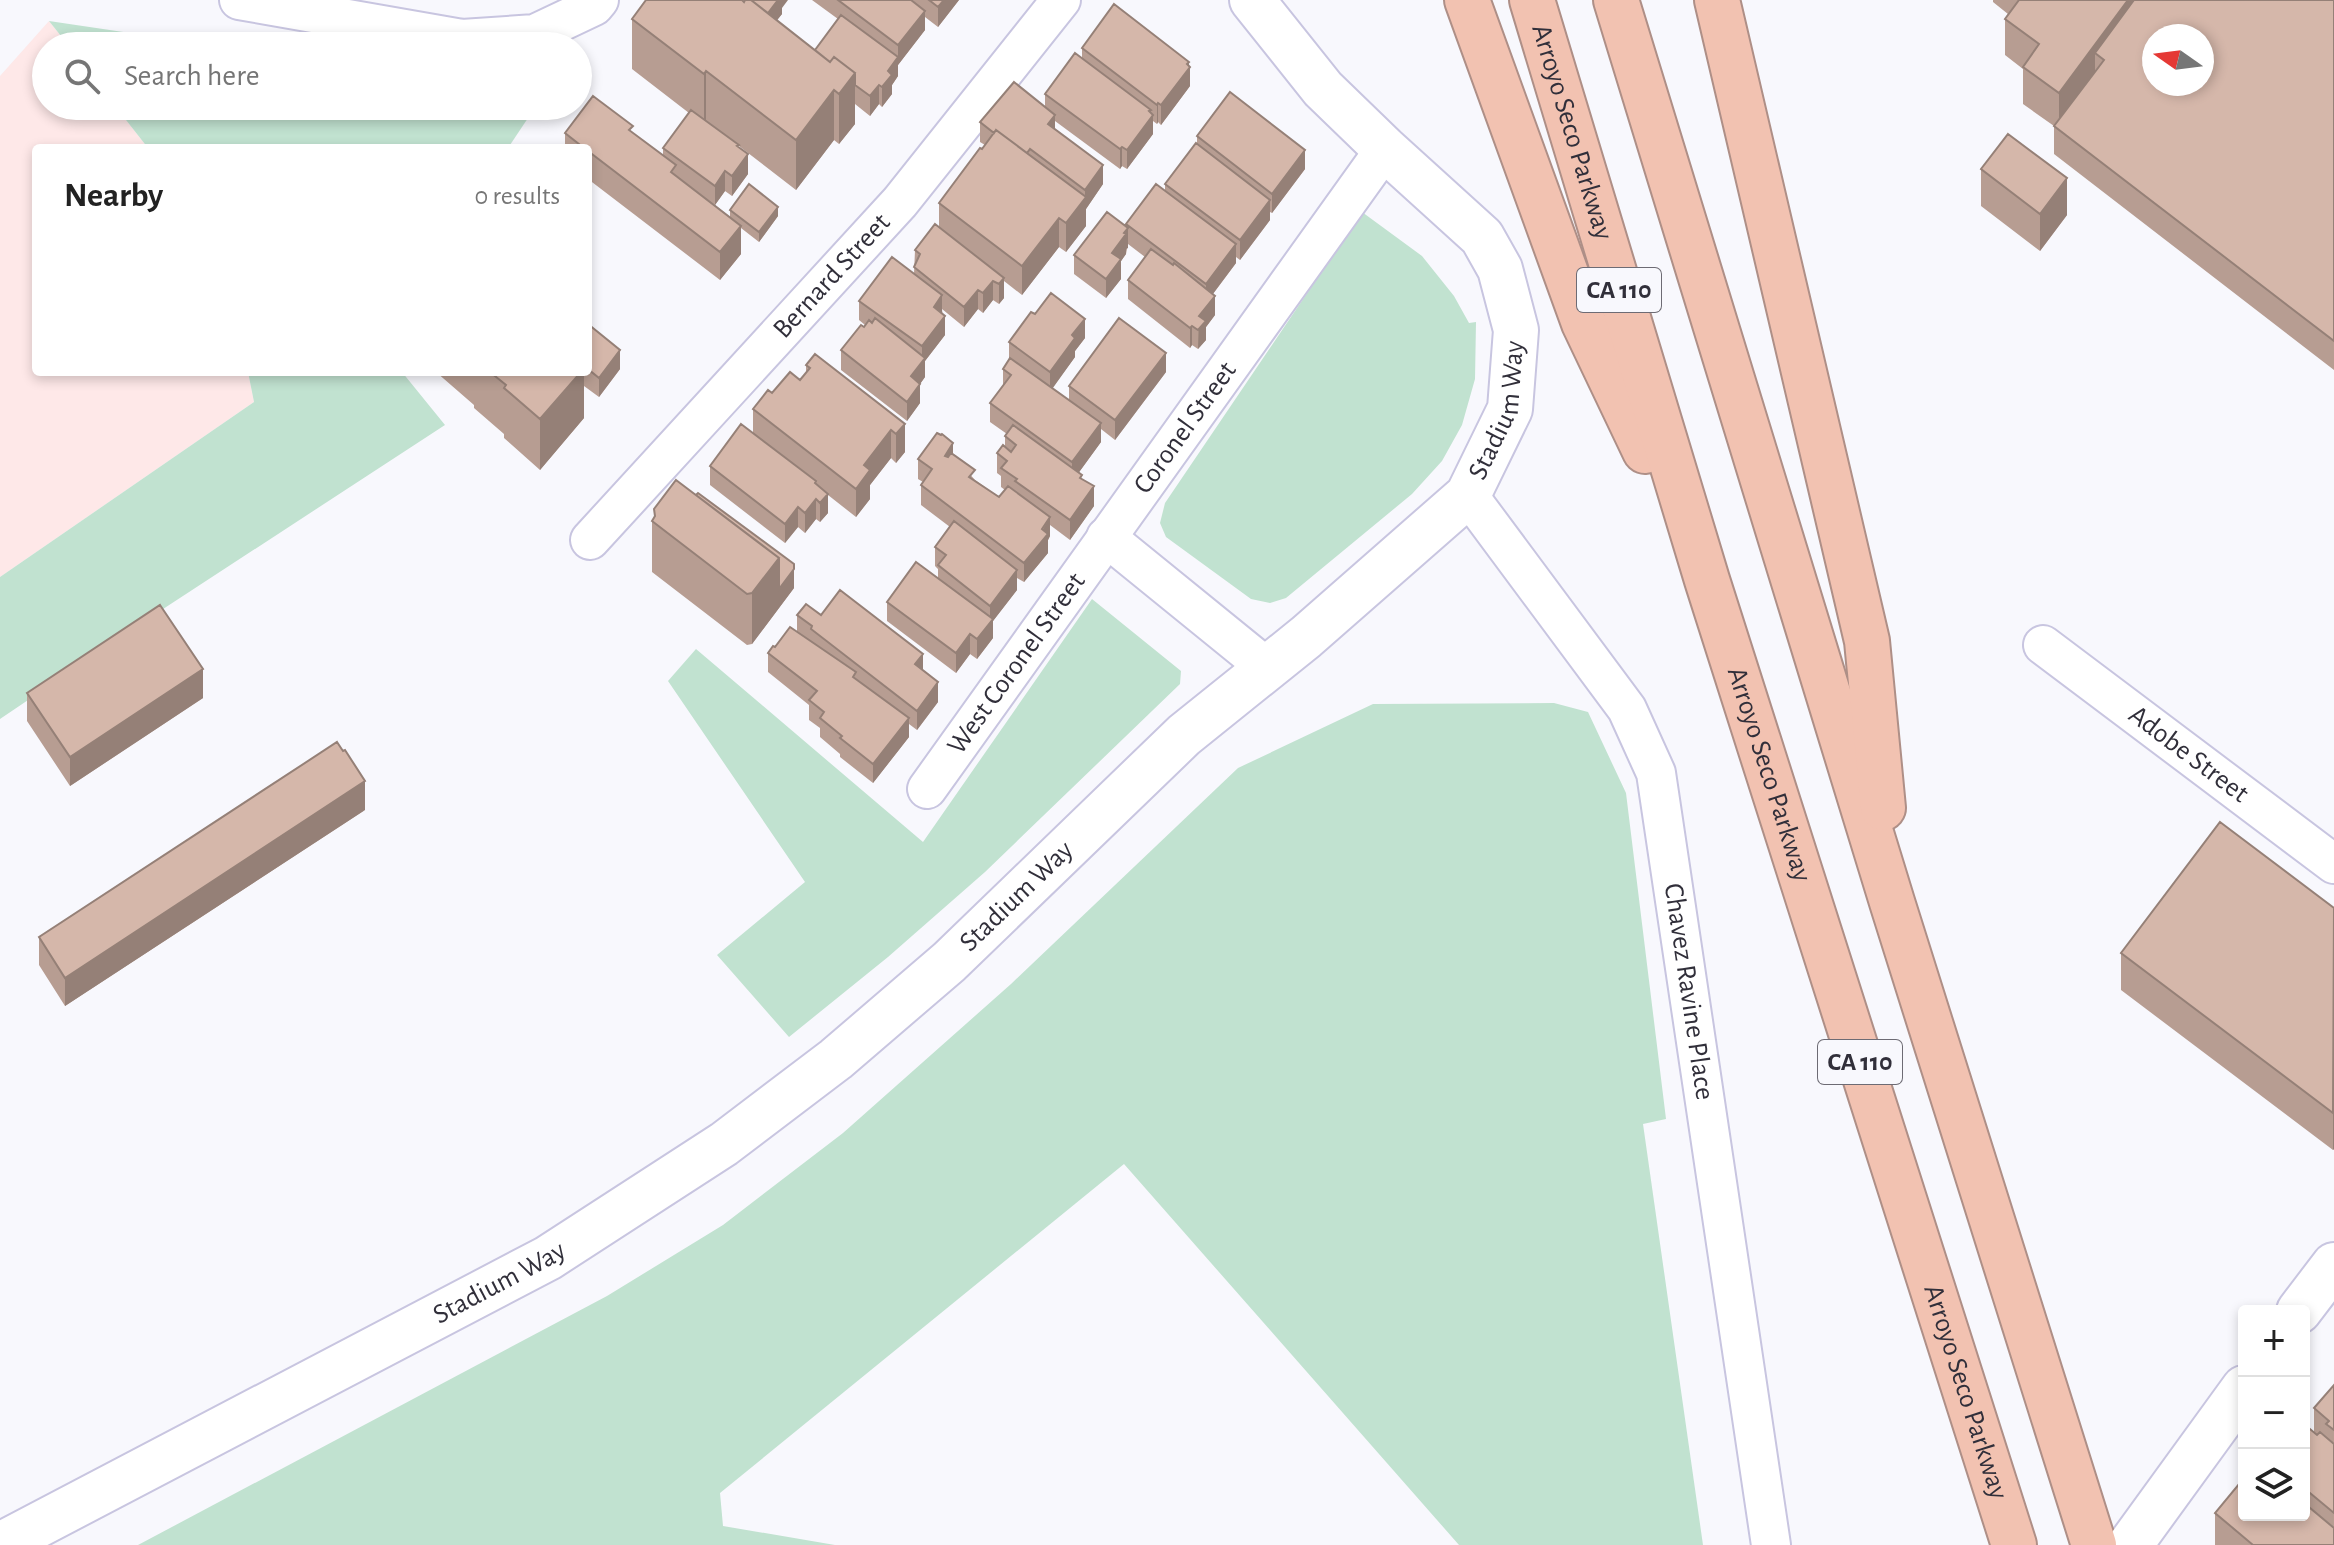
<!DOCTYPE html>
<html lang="en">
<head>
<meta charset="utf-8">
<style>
	:root { --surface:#fff; --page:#f6f6f6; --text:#222; --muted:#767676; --line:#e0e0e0 }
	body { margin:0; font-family:"Alegreya Sans",sans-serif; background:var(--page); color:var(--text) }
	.controls { position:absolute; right:24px; bottom:24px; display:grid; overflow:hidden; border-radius:8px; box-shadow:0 4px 12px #0003 }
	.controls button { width:72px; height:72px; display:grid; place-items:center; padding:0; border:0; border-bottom:2px solid var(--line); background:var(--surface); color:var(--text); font:40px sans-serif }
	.compass { position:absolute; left:2142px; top:24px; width:72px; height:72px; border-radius:50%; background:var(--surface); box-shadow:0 4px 12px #0003; rotate:284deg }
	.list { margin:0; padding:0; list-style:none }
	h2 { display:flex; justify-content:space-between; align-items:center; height:104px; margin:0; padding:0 32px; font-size:34px }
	h2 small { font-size:26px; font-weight:400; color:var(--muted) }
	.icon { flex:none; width:44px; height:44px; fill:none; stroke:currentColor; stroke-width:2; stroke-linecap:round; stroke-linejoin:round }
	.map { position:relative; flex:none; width:2334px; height:1545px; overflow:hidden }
	.search { position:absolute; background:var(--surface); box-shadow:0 4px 12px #0003; left:32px; top:32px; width:560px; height:88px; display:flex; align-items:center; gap:20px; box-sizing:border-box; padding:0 28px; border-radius:44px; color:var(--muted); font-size:30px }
	.panel { position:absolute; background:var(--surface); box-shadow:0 4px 12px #0003; left:32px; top:144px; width:560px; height:232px; border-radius:8px }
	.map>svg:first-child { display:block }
</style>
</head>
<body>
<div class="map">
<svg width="2334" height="1545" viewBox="0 0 2334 1545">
	<rect width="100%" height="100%" fill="#f8f8fd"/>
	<path fill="#fee8e8" d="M49 21 69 46H46V106H115L148 148H36V372H248L254 402 0 577V76Z"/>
	<path fill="#c1e2d0" d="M49 21 211 45 219 46H69Z
		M115 106H536L508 148H148Z
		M1362 212 1422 256 1454 296 1469 323 1476 322 1475 379 1462 425 1442 461 1412 494 1286 598 1270 603 1251 599 1166 537 1160 523 1165 503Z
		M248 372H402L445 425 160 611 0 719V577L254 402Z
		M1092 599 1181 671 1180 684 985 872 888 957 789 1037 717 955 805 882 668 681 696 649 923 842Z
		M1554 703 1588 712 1626 793 1666 1119 1643 1124 1703 1545H1459L1124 1164 720 1493 723 1526 835 1545H138L607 1296 723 1225 843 1133 1011 984 1238 768 1373 704Z"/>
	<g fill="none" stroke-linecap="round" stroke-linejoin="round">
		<defs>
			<g id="minor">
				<path d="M239 0 462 39 535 34 594 6 599 0"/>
				<path id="s1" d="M1468 495 1627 709 1656 773 1771 1545"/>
				<path d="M1106 537 1266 667"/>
				<path id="s2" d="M590 540 900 202 1061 0"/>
				<path id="s3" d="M2043 645 2334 864"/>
				<path id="s4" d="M927 789 1385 149"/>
			</g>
			<g id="tertiary">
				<path d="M2299 1311 2334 1265"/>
				<path id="s5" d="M0 1545 548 1258 724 1144 836 1059 949 962 1184 735 1306 637 1468 495 1510 409 1516 330 1500 269 1482 237 1385 149 1323 89 1252 0"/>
				<path d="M2130 1545 2244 1388"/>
			</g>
			<g id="motorway">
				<path d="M1467 0 1584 323 1645 451"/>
				<path id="s6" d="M1532 0 1707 580 2014 1545"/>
				<path d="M1616 0 1892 902 2094 1545"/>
				<path d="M1717 0 1867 641 1883 808"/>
			</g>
		</defs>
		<use href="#minor" stroke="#c8c5e0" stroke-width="42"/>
		<use href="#tertiary" stroke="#c8c5e0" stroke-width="48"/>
		<use href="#motorway" stroke="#ae8f87" stroke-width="48"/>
		<use href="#minor" stroke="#fff" stroke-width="38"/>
		<use href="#tertiary" stroke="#fff" stroke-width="44"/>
		<use href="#motorway" stroke="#f2c2b1" stroke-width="44"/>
	</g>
	<path fill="#b79d92" d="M812 0H959L938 27 925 17V30L898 65V76L892 85V94L882 107 879 104 870 116 855 104V124L839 144 834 140 796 190 739 146 748 174 732 196 725 191 715 205 730 217V210L778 216 759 242 741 228V254L720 280 588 179V148H565V133H633L663 156V148L689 113 632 69V19L782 8V14L777 20 815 50 838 19Z
		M1993 0H2334V370L2054 154V126L2023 104V69L2005 55V19L2008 14 1993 2Z
		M1082 48 1189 66 1190 86 1161 125 1158 122 1157 124 1153 121V134L1127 169 1122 166 1120 169 1055 121V130L1103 184 1086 209V226L1066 252 1059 247 1022 295 1004 281V298L999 304 993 300 983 313 978 309 964 327 942 309 945 335 925 361V377L920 384V403L907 421 841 370V350L865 325 859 320V301L914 274 915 250 939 227V203L985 145 980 142V122L1045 106V94L1082 58Z
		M1197 136 1305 169 1272 213 1270 212V220L1240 260 1236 257V263L1213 294 1215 315 1206 327V340L1198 349 1192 345 1190 348 1128 299V280L1145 257 1128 244 1126 254 1121 261V279L1106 298 1074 274V255L1126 227V224L1165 190V184L1197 144Z
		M1981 169 2067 215 2040 251 1981 206Z
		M1035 314 1085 338 1075 351V357L1052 388 1069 400V386L1166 372 1115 440 1101 429V442L1079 472 1094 506 1070 540 1050 525V536L1048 540V553L1024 582 1017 578V590L993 621V638L977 659 970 654 956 673 887 621V602L938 578V569L935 566V547L950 527 921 505V485L923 482 918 479V459L953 455 975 480 999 497 1005 490 1001 487V476L997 473V453L1005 447V436L1007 434 990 422V403L1003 386V369L1009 360V342Z
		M588 324 620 369 599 397 584 386V418L540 470 504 438V434L474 408V405L436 372H588Z
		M806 365 905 424V452L896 463 891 458 870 485V499L856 517 828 495V513L820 522 816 519 805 533 798 527 785 543 710 485V466L753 434V409L772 393 800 380 806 373Z
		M654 509 794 588 752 644 747 645 652 572V521L654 518Z
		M797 615H821L938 702 917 730 909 724V737L873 783 840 757V754L820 737V728L809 720V705L768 672V653L797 631Z
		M27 693 203 698 70 786 27 721Z
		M365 810 65 1006 39 965V937Z
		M2334 908V1149L2333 1150 2121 990V953Z
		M2334 1385V1545H2215V1513L2304 1515V1424L2314 1432V1408Z"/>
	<path fill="#958077" d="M778 0H788L782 8V14L766 34V15Z
		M944 0H959L938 27V7Z
		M2128 0H2155L2095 53V81L2059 130V93Z
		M925 11V30L898 65V45Z
		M898 57V76L892 85V94L882 107V87L888 71Z
		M1189 62V69L1190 67V86L1161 125V105Z
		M706 71V121L704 124V74Z
		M855 73V124L839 144V94Z
		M879 85V104L870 116V96Z
		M834 90V140L796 190V140Z
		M1158 103V122L1157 124V105Z
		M1151 110V118L1153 115V134L1127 169V150Z
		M1055 115V134L1048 124Z
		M1122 147V166L1120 169V149Z
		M1305 150V169L1272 213V194Z
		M748 154V174L732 196V176Z
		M1103 165V184L1086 209V226L1066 252V223L1085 197V190Z
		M725 171V191L715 205V186Z
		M2067 178V215L2040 251V214Z
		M1270 200V220L1240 260V240Z
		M778 207V216L759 242V232Z
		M1059 218V247L1022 295V266Z
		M741 226V254L720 280V252Z
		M1128 228V248L1126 249V254L1121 261V279L1106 298V279L1112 253Z
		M1236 244V263L1206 303V284Z
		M1004 278V298L999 304V284Z
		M993 281V300L983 313V293Z
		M978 290V309L964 327V307Z
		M942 295V315L934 307Z
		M1215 296V315L1206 327V340L1198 349 1199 316Z
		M945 316V335L925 361V377L920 384V403L907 421V402L911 376 922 362V346Z
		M1085 319V338L1075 351V357L1050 392V372L1072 335Z
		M1192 326V345L1190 348V328Z
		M620 350V369L599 397V378Z
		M1166 353V372L1115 440V420Z
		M581 372H584V418L540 470V419Z
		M1101 423V442L1072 482V462Z
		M905 424V452L896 463V434Z
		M891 430V458L870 485V499L856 517V489L864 465Z
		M953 443V463L945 456Z
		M816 481V519L805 533V513Z
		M1094 486V506L1070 540V520Z
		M828 494V513L820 522V503Z
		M798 507V527L785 543V524Z
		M1050 517V536L1048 540V553L1024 582V563Z
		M779 558 794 569V588L752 644V593Z
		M1017 570V590L993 621V638L977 659V639L990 623V606Z
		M970 634V654L956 673V653Z
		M923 654V674L915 664Z
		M203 669V698L70 786V757Z
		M938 682V702L917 730V711Z
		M909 718V737L873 783V764Z
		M365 781V810L65 1006V978Z
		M2334 1112V1149L2333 1150V1113Z"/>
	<path fill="#d5b7aa" stroke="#958077" stroke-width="2" fill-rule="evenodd" d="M646 0H742L744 2 745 0H751L830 62 834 57 855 73 839 94 834 90 796 140 706 71 704 74 632 19Z
		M751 0H778L768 13Z
		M838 0H911L925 11 898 45Z
		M929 0H944L938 7Z
		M2019 0H2128L2059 93 2023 67 2039 44 2005 19Z
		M2134 0H2334V341L2054 126 2104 60 2095 53ZM2154 36H2202V84H2154Z
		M1114 4 1189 62 1187 64 1190 67 1161 105 1158 103 1157 105 1082 48Z
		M841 15 898 57 888 71 892 75 882 87 879 85 870 96 855 85V73L834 57 830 62 815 50Z
		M1075 53 1151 110 1149 111 1153 115 1127 150 1122 147 1120 149 1045 94Z
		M1014 82 1055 115 1048 124 1103 165 1085 190 1030 149 1027 153 996 130 994 133 980 122Z
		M1230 92 1305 150 1272 194 1197 136Z
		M593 96 633 126 629 130 676 165 671 172 741 226 720 252 588 151V148H584L565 133Z
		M691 110 739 145 737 146 748 154 732 176 725 171 715 186 663 148Z
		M996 130 1086 197 1066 223 1059 218 1022 266 939 203 980 148 982 149Z
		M2008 134 2067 178 2040 214 1981 169Z
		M1196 143 1270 200 1240 240 1165 184Z
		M749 184 778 207 759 232 730 210Z
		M1156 184 1236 244 1206 284 1126 224Z
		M1107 212 1128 228 1124 233 1126 234 1112 253 1121 259 1106 279 1074 255Z
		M935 224 1004 278 999 284 993 281 983 293 978 290 964 307 914 267 920 254 915 250Z
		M1151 249 1173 265 1174 263 1215 296 1199 316 1206 321 1198 330 1192 326 1190 328 1128 280Z
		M892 257 942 295 934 307 945 316 922 346 859 301Z
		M1051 293 1085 319 1072 335 1075 338 1050 372 1009 342 1031 312 1035 314Z
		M875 318 925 358 911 376 920 384 907 402 841 350 861 325 864 327 869 320 872 323Z
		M1119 318 1166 353 1115 420 1069 386Z
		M588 324 620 350 599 378 588 369Z
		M815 354 905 424 896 434 891 430 864 465 870 470 856 489 753 409 768 390 772 393 790 372 800 380 810 368 806 365Z
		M1010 358 1101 423 1072 462 990 403 1011 375 1003 369Z
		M490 372H581L540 419 504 388 506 385Z
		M741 424 816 481 815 483 828 494 820 503 816 499 805 513 798 507 785 524 710 466Z
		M1013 425 1082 475 1080 478 1094 486 1070 520 1015 481 1017 479 1001 468 1007 461 997 453 1003 445 1011 452 1016 445 1005 436Z
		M937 433 941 435 942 434 953 443 945 456 948 457 951 453 975 470 969 477 999 497 1008 486 1050 517 1042 529 1048 534 1024 563 921 485 932 469 918 459Z
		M676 480 779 558 752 593 747 594 652 521 655 516 654 509Z
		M698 493 794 564V569L779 589V558L696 495Z
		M954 521 1017 570 990 606 938 565 946 555 935 547Z
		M916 562 993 619 977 639 970 634 956 653 887 602Z
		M840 590 923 654 915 664 938 682 917 711 811 629 812 626 797 615 806 604 821 615Z
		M160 605 203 669 70 757 27 693Z
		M790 627 856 672 853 677 909 718 873 764 840 738 842 736 820 718 824 712 809 700 817 691 768 653 773 646 775 647Z
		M337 742 343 751 345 750 365 781 65 978 39 937Z
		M2220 822 2334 908 2333 1113 2121 953Z
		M2334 1385V1430L2326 1424 2329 1421 2314 1408Z
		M2304 1424 2317 1435 2320 1432 2334 1444V1513L2304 1488Z
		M2244 1478V1515H2304V1503L2334 1528V1545H2253L2215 1513Z"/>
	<g text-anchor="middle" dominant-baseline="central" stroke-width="8" stroke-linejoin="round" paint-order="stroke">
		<g fill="#f8f8fd" stroke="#6d6b74" stroke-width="2">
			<rect x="1577" y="268" width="84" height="44" rx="6"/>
			<rect x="1818" y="1040" width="84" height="44" rx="6"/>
		</g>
		<g font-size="26" font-weight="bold" fill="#312f3a">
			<text x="1619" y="290">CA 110</text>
			<text x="1860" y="1062">CA 110</text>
		</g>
		<g font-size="28" fill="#312f3a" stroke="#f8f8fd">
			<text stroke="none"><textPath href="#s6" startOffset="138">Arroyo Seco Parkway</textPath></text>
			<text stroke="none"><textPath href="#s2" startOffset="358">Bernard Street</textPath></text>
			<text stroke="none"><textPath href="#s5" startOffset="1908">Stadium Way</textPath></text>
			<text stroke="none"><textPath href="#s4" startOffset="444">Coronel Street</textPath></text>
			<text stroke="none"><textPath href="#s4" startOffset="154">West Coronel Street</textPath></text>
			<text stroke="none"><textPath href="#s3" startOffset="182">Adobe Street</textPath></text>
			<text stroke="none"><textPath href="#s6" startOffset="810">Arroyo Seco Parkway</textPath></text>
			<text stroke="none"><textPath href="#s5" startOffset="1212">Stadium Way</textPath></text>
			<text stroke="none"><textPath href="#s1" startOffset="558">Chavez Ravine Place</textPath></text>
			<text stroke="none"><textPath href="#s5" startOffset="564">Stadium Way</textPath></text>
			<text stroke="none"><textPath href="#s6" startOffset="1458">Arroyo Seco Parkway</textPath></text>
		</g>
	</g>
</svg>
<div class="controls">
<button>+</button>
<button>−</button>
<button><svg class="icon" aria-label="layers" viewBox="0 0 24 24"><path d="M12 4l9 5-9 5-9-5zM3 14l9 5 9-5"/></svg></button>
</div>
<svg class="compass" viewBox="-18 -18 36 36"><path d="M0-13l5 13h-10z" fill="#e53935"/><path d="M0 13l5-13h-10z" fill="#767676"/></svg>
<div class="search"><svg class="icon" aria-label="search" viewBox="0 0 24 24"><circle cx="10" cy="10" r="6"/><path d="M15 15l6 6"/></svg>Search here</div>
<section class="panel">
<h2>Nearby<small>0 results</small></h2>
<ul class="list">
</ul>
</section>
</div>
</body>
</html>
